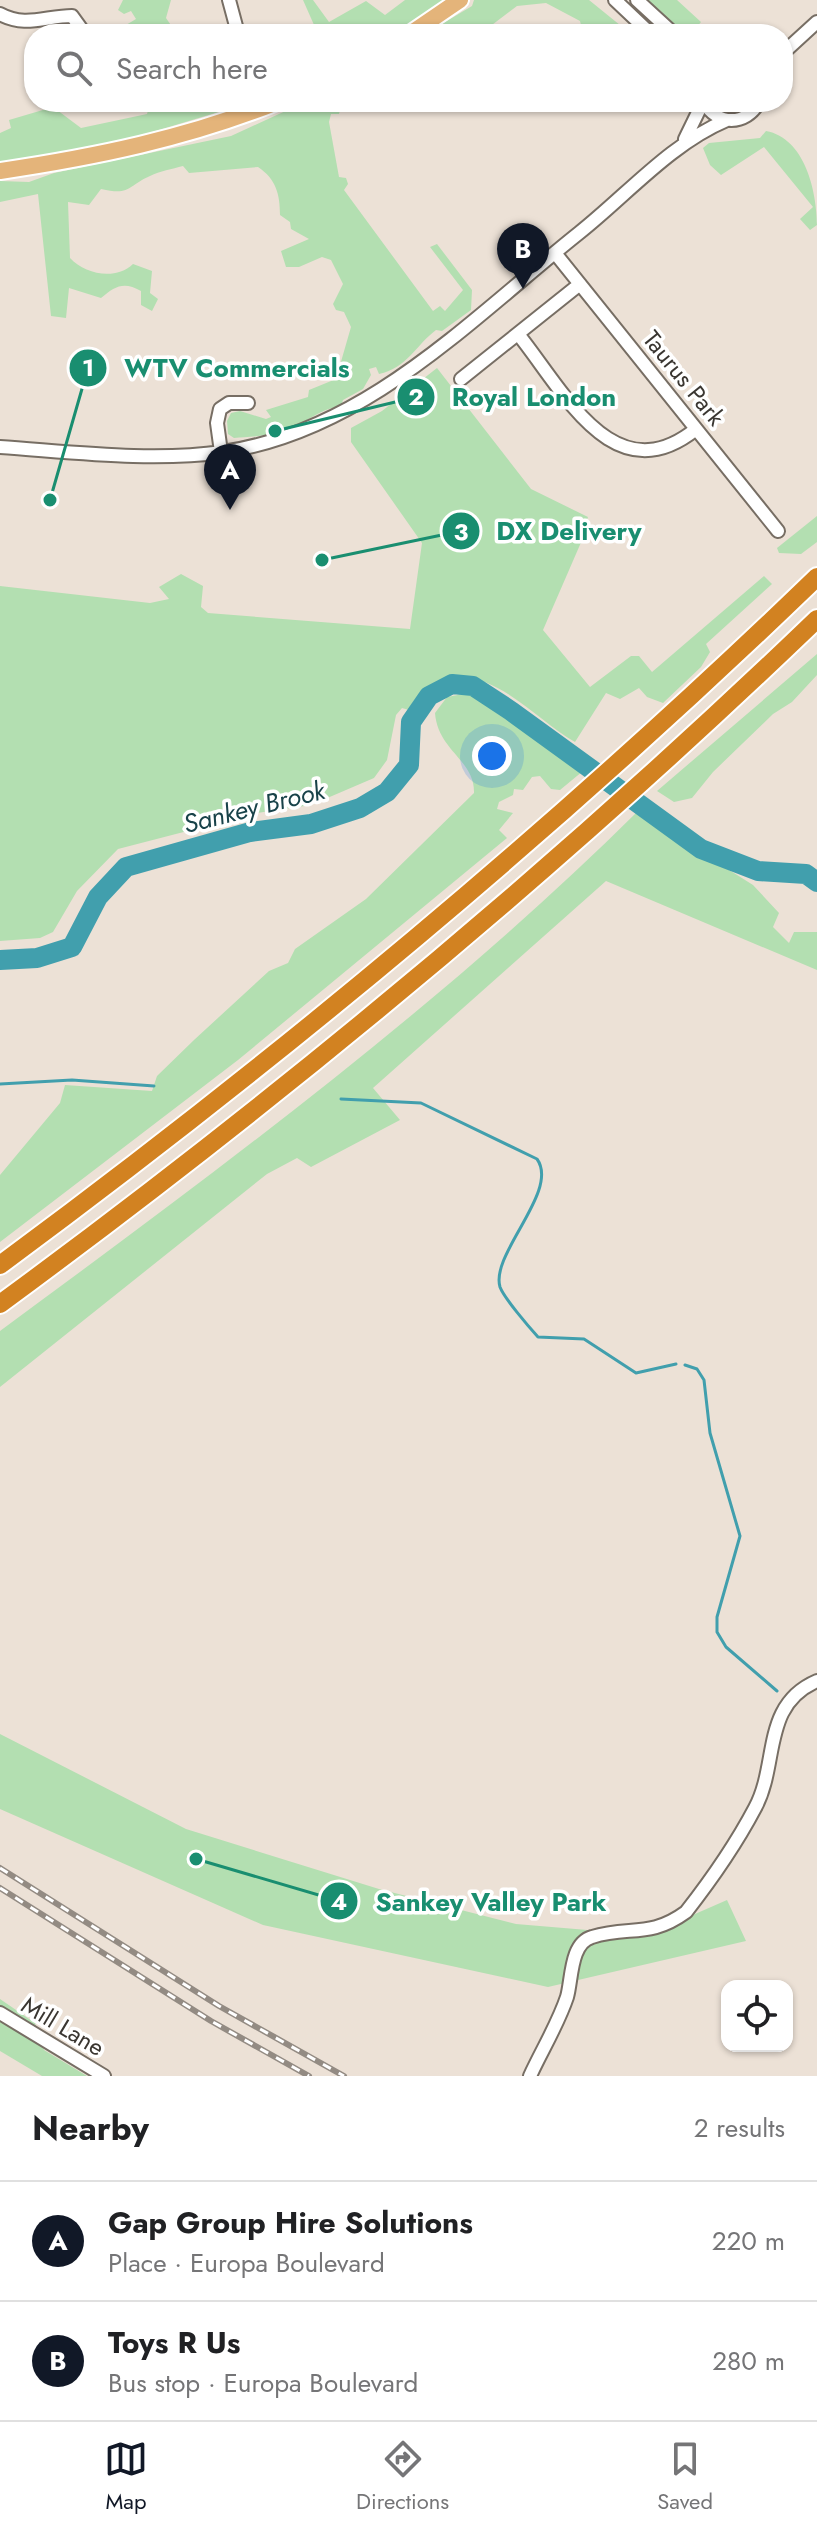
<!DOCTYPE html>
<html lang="en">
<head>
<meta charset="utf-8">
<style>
	:root { --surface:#fff; --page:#f6f6f6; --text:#202124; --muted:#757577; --line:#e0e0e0; --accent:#111827 }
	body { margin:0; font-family:Jost,sans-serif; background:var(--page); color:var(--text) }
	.controls { position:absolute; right:24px; bottom:24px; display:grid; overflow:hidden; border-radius:16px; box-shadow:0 2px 6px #0004 }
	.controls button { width:72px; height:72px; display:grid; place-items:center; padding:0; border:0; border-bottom:2px solid var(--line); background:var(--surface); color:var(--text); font:40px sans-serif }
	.you { position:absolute; left:492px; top:756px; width:28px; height:28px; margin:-20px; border:6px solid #fff; border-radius:50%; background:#1a73e8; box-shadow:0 0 0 12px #1a73e833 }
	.badge { display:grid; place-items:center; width:52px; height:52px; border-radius:50%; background:var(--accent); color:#fff; font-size:26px; font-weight:700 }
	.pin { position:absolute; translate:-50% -66px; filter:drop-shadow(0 2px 4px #0008) }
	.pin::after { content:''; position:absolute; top:42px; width:28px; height:24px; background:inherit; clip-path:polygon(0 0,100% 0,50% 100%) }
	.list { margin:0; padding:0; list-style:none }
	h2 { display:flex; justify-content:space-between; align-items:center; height:104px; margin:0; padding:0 32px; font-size:34px }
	h2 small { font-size:26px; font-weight:400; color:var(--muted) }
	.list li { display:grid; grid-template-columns:52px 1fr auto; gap:24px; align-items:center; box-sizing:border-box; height:120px; padding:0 32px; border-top:2px solid var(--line) }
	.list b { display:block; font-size:30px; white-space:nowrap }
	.list p { margin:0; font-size:26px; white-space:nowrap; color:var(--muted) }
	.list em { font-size:26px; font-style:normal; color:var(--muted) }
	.icon { flex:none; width:44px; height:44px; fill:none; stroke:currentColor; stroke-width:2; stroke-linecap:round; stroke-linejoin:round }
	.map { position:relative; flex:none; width:817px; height:2076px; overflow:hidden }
	.search { position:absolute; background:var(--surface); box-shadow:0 2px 6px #0004; left:24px; right:24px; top:24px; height:88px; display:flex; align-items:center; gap:20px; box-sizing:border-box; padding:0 28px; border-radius:32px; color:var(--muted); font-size:30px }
	.sheet { height:344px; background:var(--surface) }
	nav { display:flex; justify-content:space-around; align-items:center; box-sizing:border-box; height:112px; border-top:2px solid var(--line); background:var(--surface); font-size:22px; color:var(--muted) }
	nav a { display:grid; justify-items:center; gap:4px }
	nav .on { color:var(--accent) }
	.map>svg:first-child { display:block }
</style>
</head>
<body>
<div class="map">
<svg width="817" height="2076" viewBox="0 0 817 2076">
	<rect width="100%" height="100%" fill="#ece1d6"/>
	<path fill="#b3dfb1" d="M123 0H171L166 18 177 34H127L126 25 136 19 131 11 124 14 118 10Z
		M303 0H313L329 22 366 1 385 15 405 0H447L396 34H318Z
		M474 0H589L631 34H608L601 26 583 33 580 21 546 3 517 6 480 34H425L472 6Z
		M647 0H677L701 22 691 34H685Z
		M162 102H252L109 145 0 165V133L11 128 9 120 53 107 81 128 147 114 149 107Z
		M305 102H342L339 114H331L329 122 339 177 346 178 348 184 344 190 433 311 440 306 445 311 463 290 430 247 437 244 472 290 471 310 442 331 436 330C416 345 407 368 379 374L376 367 369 369 371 375 363 389 343 400 341 406C324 409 315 415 302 423 284 436 255 436 234 438L228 434 227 421 231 413 240 411 266 419 271 417 266 410 308 397 309 390 336 379 351 327 344 312 336 310 333 304 343 284 331 260 322 257 299 267H286L281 251 309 239 291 229 290 222 280 215C280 194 276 179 258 167L189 173 183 166C172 169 160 171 150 176 127 186 131 196 101 189L89 205 68 202 70 258C85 274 115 281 133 264L152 271 150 293 158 299 152 311 141 305V291C124 281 115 286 101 298L69 288 66 318 51 316 38 194 0 202V181L29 182 54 173 231 136Z
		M766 131C805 138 817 192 817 225L810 230 800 219 813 207 764 147 721 175 710 165 703 148 709 143 760 138Z
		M437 368 531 489 588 517 586 522 589 524 543 630 590 687 631 656H639L652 672 764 576 772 584 706 644 710 652 701 667 663 703 647 697 639 688 620 699 606 693 575 742C535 720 489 661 440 682 425 688 415 695 409 710L402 708 396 715 387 760 374 778 311 805 257 813 118 849 77 891 53 932 40 938 0 941V586L150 603 169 599 159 587 181 574 203 586 201 607 208 613 410 629 422 543 351 442V428L382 411Z
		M817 516V542L801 554 779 553 777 548Z
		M817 654V675L792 702 773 714 713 772 692 798 674 802 657 791Z
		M474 692 583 771 560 790 551 789 540 776 532 777 523 790 514 789 513 795 499 802 497 809 513 813 499 830 507 838 238 1060 0 1242V1175L60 1103 65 1085 152 1091 157 1076 194 1040 269 971 288 963 295 949 366 899 474 793C475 760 438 751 435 713L447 697Z
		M637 812 753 885 779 913 773 927 789 943 794 932H817V970L606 881 373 1088 400 1120 311 1167 297 1158 267 1174 0 1387V1331C217 1171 445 1003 637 812Z
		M0 1734 186 1829 379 1889 516 1924 647 1935 727 1900 746 1941 548 1987 263 1925 0 1809Z
		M0 1999 35 2023 44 2050 87 2076H42L0 2051Z"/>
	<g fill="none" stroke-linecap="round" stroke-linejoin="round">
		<path stroke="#419fad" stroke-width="3" d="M0 1084 72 1080 154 1086
			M341 1099 421 1103 537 1159C560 1191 490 1254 500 1287 504 1298 529 1327 538 1337L584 1339 636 1373 676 1364
			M685 1365 697 1369 704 1380 710 1433 740 1536 717 1617V1632L726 1647 777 1691"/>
		<path stroke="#419fad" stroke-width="20" d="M0 960 37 958 72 947 98 897 126 867 250 832 311 824 360 808 387 792 409 765 411 722 429 696 452 684 473 686 511 711 701 849 758 871 806 874 817 882"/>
		<defs>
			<path id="minor" d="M229 0 236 26
				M615 0 651 34
				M637 0 674 34
				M0 14C25 28 46 16 72 16L85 34
				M783 53 817 22
				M704 102C717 126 746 126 759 102
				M685 139 703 102
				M555 253 778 531
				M518 334C564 391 614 495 696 429
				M461 379 580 284
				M0 447C73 452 151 462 223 452 366 431 471 319 579 233 627 195 670 144 727 120
				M221 452 217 423 220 409 229 403H248
				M0 2013 104 2076
				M530 2076C542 2050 558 2024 567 1997 572 1980 570 1943 592 1937 629 1925 649 1939 686 1912 711 1880 736 1844 755 1808 779 1764 761 1705 817 1681"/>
			<path id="major" d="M410 34 460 0
				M0 171C95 157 187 138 277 102"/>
			<path id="highway" d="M0 1265C287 1053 560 825 817 577
				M0 1304C287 1093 560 866 817 619"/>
		</defs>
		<use href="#minor" stroke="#776e64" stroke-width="16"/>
		<use href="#major" stroke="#fff" stroke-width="20"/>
		<use href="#highway" stroke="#fff" stroke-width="22"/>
		<use href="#minor" stroke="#fff" stroke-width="12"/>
		<use href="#major" stroke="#e4b47a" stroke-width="16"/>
		<use href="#highway" stroke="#d28221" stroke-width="18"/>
		<defs>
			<path id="rail" d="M0 1868 219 2006 344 2076
				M0 1888 211 2021 309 2076"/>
		</defs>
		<use href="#rail" stroke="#938b83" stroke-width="6"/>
		<use href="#rail" stroke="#fff" stroke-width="3" stroke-dasharray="9" stroke-linecap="butt"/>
	</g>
	<g text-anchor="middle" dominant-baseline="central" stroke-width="7" stroke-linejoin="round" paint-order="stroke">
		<g font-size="24" fill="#3a3631" stroke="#fff">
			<text transform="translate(684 378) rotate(51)">Taurus Park</text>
			<text transform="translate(63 2026) rotate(31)">Mill Lane</text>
		</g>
		<g font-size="26" font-style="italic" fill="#184249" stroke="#fff">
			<text transform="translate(254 807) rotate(-14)">Sankey Brook</text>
		</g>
	</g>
	<path fill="none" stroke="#198e70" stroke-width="3" d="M50 500L88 368M275 431L416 397M322 560L461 531M196 1859L339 1901"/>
	<g fill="#198e70" stroke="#fff" stroke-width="3">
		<circle cx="50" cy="500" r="8"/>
		<circle cx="275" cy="431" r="8"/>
		<circle cx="322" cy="560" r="8"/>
		<circle cx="196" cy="1859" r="8"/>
		<circle cx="88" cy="368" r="20"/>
		<circle cx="416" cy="397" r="20"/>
		<circle cx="461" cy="531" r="20"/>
		<circle cx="339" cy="1901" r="20"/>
	</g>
	<g font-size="24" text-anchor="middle" font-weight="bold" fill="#fff">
		<text x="88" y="376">1</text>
		<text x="416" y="405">2</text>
		<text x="461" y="540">3</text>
		<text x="339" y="1910">4</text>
	</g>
	<g font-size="26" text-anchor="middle" font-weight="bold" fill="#198e70" stroke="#fff" stroke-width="7" stroke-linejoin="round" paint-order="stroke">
		<text x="237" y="377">WTV Commercials</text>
		<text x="534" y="406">Royal London</text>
		<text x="569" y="540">DX Delivery</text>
		<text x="491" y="1911">Sankey Valley Park</text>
	</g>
</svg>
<div class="controls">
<button><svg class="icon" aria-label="locate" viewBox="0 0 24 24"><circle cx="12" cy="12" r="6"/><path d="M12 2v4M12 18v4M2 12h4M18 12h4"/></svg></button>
</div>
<div class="you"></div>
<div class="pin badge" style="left:230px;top:510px">A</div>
<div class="pin badge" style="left:523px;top:289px">B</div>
<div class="search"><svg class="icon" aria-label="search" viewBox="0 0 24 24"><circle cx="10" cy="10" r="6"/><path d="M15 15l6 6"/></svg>Search here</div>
</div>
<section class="sheet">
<h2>Nearby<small>2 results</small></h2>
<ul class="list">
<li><span class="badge">A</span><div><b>Gap Group Hire Solutions</b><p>Place · Europa Boulevard</p></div><em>220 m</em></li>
<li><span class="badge">B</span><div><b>Toys R Us</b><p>Bus stop · Europa Boulevard</p></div><em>280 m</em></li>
</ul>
</section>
<nav>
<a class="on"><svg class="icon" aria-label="map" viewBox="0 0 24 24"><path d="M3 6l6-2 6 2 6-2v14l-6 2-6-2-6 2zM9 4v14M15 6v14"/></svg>Map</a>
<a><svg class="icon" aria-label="directions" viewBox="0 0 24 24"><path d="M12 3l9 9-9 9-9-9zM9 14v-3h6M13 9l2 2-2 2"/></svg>Directions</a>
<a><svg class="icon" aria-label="saved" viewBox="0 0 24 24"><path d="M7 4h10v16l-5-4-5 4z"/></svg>Saved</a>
</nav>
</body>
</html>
